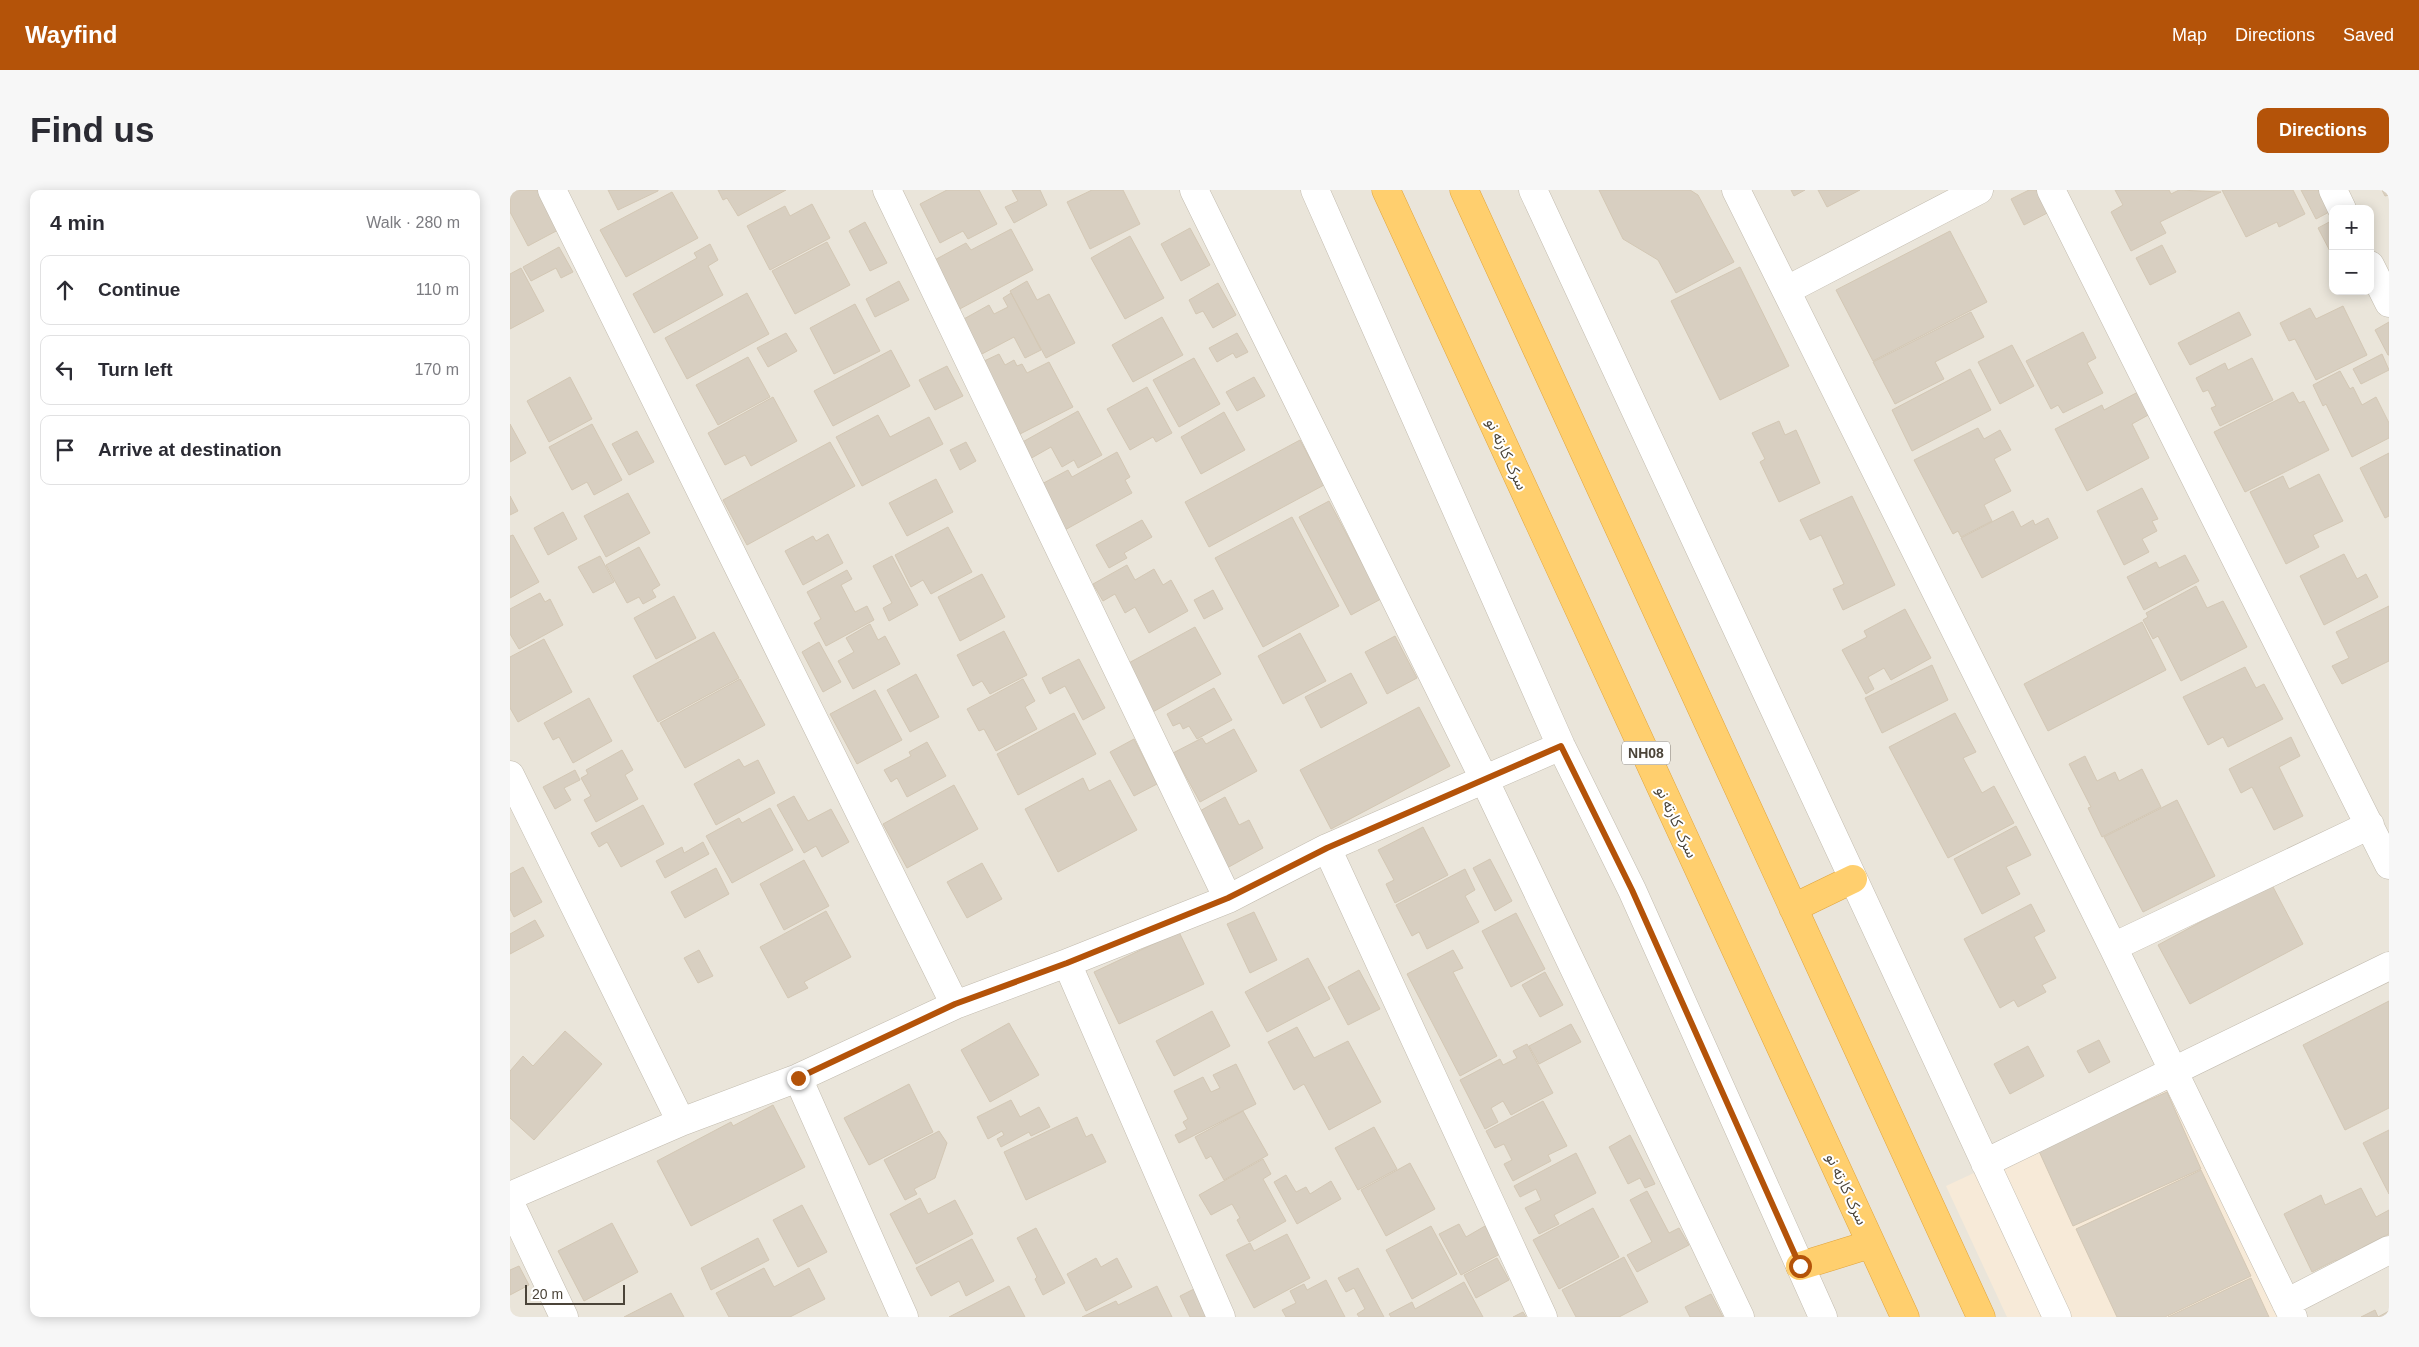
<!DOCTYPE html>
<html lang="en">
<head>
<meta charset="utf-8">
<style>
	:root { --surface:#fff; --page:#f7f7f7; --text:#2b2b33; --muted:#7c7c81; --line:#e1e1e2; --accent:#b45309 }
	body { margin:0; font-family:Arial,"Noto Sans Arabic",sans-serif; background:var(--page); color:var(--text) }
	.controls { position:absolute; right:15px; top:15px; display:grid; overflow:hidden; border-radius:10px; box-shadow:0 2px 12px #0003 }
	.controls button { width:45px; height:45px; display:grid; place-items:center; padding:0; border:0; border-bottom:1px solid var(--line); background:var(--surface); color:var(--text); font:25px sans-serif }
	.scale { position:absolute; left:15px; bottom:12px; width:100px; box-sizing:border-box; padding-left:5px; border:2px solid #4b4439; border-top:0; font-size:14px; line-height:18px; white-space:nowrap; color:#4b4439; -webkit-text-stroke:4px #fff; paint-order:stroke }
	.stop { position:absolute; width:15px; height:15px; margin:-11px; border:4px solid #b45309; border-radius:50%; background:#fff }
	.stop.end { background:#b45309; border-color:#fff; box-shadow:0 1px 5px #0008 }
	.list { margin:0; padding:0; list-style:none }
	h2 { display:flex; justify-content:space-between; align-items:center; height:65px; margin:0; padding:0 20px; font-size:21px }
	h2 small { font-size:16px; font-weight:400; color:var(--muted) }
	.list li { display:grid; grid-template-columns:32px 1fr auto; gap:15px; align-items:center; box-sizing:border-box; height:70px; margin:0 10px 10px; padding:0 10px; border:1px solid var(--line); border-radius:10px }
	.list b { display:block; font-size:19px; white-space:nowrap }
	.list em { font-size:16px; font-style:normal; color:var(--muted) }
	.icon { flex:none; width:28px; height:28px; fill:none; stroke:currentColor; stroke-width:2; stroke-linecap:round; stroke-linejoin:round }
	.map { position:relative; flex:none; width:1879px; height:1127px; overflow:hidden; border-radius:10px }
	header { display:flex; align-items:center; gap:30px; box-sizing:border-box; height:70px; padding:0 25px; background:var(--accent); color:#fff }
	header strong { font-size:24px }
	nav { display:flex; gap:28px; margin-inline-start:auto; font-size:18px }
	.intro { display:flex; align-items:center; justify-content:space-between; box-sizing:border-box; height:120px; padding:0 30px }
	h1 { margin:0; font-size:35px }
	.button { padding:12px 22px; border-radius:10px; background:var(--accent); color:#fff; font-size:18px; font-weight:700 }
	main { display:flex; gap:30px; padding:0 30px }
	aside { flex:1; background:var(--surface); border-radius:10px; box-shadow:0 2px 12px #0003 }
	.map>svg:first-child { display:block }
</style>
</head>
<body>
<header>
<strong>Wayfind</strong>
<nav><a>Map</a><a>Directions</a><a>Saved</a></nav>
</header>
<div class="intro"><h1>Find us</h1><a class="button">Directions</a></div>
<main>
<aside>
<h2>4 min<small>Walk · 280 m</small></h2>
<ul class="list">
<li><svg class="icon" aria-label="ahead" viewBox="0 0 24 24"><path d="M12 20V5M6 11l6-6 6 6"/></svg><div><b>Continue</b></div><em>110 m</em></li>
<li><svg class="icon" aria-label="left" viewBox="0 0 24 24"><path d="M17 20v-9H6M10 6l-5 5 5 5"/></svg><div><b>Turn left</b></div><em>170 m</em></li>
<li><svg class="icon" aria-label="arrive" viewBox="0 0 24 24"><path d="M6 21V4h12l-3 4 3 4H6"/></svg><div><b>Arrive at destination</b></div></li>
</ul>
</aside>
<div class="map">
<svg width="1879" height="1127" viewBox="0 0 1879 1127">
	<rect width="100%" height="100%" fill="#f6f3ec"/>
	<path fill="#eae5da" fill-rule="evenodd" d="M0 0H1879V1127H0ZM1823 19H1860V101H1823Z"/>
	<path fill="#f7ead8" d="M1662 891 1775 1127H1497L1436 996Z"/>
	<path fill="#d8cfc1" stroke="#d3c7b4" d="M0 0H29L50 39 18 56 0 22Z
		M98 0H148V1L108 20Z
		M208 0H276L228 26 217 8 213 10Z
		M437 0H469L487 34 458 49 453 41 430 53 410 14Z
		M502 0H530L537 15 504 33 495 17 508 11Z
		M582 0H613L630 34 580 59 557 12Z
		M1089 0H1180L1188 5 1224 72 1166 103 1148 70 1113 49Z
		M1281 0H1295L1284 6Z
		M1308 0H1350L1317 17Z
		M1519 0H1536L1545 19 1514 35 1501 9Z
		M1605 0H1659L1661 4 1669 0 1711 2 1650 32 1656 43 1621 61 1601 22 1613 15Z
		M1712 0H1783L1795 24 1769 37 1767 32 1736 47Z
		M1791 0H1813L1823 20 1806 29Z
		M1872 0H1879V5L1875 6Z
		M162 2 188 48 116 87 90 40Z
		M302 14 320 48 260 80 237 36 275 16 280 26Z
		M1823 30V67L1808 38Z
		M355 32 377 73 360 81 339 41Z
		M680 38 700 75 671 91 651 54Z
		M501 39 523 80 444 122 419 73 456 53 461 60Z
		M1440 41 1477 112 1363 171 1326 100Z
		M620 46 654 108 615 129 581 68Z
		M317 52 340 95 285 124 262 81Z
		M200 54 208 70 198 76 213 105 144 143 123 104 187 68 184 63Z
		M1652 55 1666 82 1640 95 1626 68Z
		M49 57 63 82 51 88 46 78 21 91 13 77Z
		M1230 77 1279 176 1210 210 1161 111Z
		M11 78 34 121 0 139V84Z
		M389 91 399 110 365 127 356 109Z
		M517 91 527 110 539 104 565 153 536 168 500 101Z
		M708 93 726 125 703 138 693 121 686 124 679 110Z
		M237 103 259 144 177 189 155 148Z
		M501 103 531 160 515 168 504 147 470 165 452 130 479 115 484 124 498 117 493 108Z
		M345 114 370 161 324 184 300 138Z
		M1833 116 1857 165 1806 190 1785 149 1779 151 1770 133 1800 118 1806 129Z
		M1461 122 1474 147 1425 172 1434 189 1385 214 1363 172Z
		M1729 122 1741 145 1680 175 1668 153Z
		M652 127 673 165 623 192 602 155Z
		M1879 132V165H1878L1865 140Z
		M1573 142 1586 168 1577 173 1593 203 1553 223 1548 215 1541 219 1516 171Z
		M276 143 287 161 258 177 247 158Z
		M727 143 738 162 726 168 723 163 707 172 699 158Z
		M1502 155 1524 196 1490 214 1468 172Z
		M381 160 400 196 323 236 304 201Z
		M489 164 495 175 504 170 507 176 512 174 517 183 539 172 563 217 510 244 472 172Z
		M1872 164 1879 180 1851 194 1843 179Z
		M238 167 260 207 208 235 186 195Z
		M684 168 710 214 669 237 643 190Z
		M1742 168 1763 210 1710 236 1701 218 1706 216 1698 200 1693 202 1686 188 1715 173 1718 180Z
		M437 176 453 206 425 220 409 190Z
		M1460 179 1481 220 1402 261 1382 220Z
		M1830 181 1840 199 1843 197 1852 215 1866 207 1879 233V248L1842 267 1816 214 1813 216 1803 195Z
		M60 187 82 229 39 252 17 211Z
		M744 187 755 206 727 221 716 202Z
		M637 197 662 243 646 252 643 247 620 260 597 219Z
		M1628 202 1640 224 1622 234 1639 268 1577 301 1545 239 1592 215 1594 220Z
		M1783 202 1789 213 1794 211 1819 260 1735 302 1704 242Z
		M263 207 287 251 241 276 235 265 215 275 198 243Z
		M568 221 592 265 568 278 564 270 552 277 541 257 518 270 509 254Z
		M714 222 735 260 691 284 671 247Z
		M368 225 380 247 419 227 433 254 352 296 326 247Z
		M1269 231 1275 245 1286 240 1310 293 1269 312 1250 272 1255 269 1242 243Z
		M0 234 16 263 0 272Z
		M82 234 112 290 84 305 77 292 62 300 39 257Z
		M1468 238 1474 249 1490 240 1501 260 1484 269 1501 301 1474 315 1482 331 1451 347 1448 341 1443 344 1404 270Z
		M127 241 144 272 119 285 102 254Z
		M790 250 814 295 699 357 675 312Z
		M320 252 345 296 237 355 213 310Z
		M456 252 466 271 450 280 440 260Z
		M607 262 620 287 615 290 622 303 553 341 528 296 558 280 562 287Z
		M1879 263V326L1875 328 1850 278Z
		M1809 284 1833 331 1803 345 1809 357 1776 374 1740 302 1773 286 1779 299Z
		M426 289 443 322 397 346 379 313Z
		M1632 298 1648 329 1642 331 1647 341 1632 349 1639 362 1614 375 1587 321Z
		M118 303 140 343 96 367 74 326Z
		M0 306 8 321 0 325Z
		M1342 306 1385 395 1333 420 1323 399 1334 394 1311 345 1300 350 1290 330Z
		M819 311 871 409 841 425 789 327Z
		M1503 321 1511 337 1523 330 1525 335 1538 328 1548 348 1472 388 1451 348Z
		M53 322 67 349 38 365 24 338Z
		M782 327 829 416 753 457 705 368Z
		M632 330 642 347 614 363 617 368 599 378 586 355Z
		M438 337 462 382 421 404 413 390 401 397 385 365Z
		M318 344 333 373 293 395 275 361 303 346 306 351Z
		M3 345 29 392 0 408V346Z
		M129 357 150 395 142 400 146 407 133 414 129 407 117 413 96 375Z
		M1834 364 1847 389 1856 384 1868 407 1814 435 1790 386Z
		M1675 365 1689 391 1634 420 1617 387 1646 372 1649 378Z
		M90 366 104 392 83 403 68 377Z
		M382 366 408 415 379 431 373 418 382 413 363 376Z
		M617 375 625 390 644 379 653 395 661 390 678 421 639 443 625 417 615 423 605 404 593 411 583 394Z
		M337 380 342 389 331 395 345 422 357 416 364 430 316 456 304 433 311 429 297 402Z
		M472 384 495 427 450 451 428 407Z
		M1686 396 1697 418 1713 411 1737 457 1671 491 1648 446 1643 449 1633 430 1638 427 1636 423Z
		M703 400 713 419 694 429 684 410Z
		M30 403 35 412 40 409 53 435 9 459 0 444V419Z
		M164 406 186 448 146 469 124 428Z
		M1879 416V471L1832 494 1822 476 1839 468 1826 442Z
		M1395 419 1421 468 1381 490 1374 478 1358 487 1364 499 1356 504 1332 460 1357 447 1354 441Z
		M1632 432 1656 480 1538 541 1514 494Z
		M360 434 368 450 375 446 390 474 343 499 328 471 344 462 336 448Z
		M685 437 711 484 641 523 615 475Z
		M494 441 517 485 480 504 472 491 463 496 447 465Z
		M204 442 229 488 148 532 123 486Z
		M790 443 816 491 773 514 748 466Z
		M885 446 907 488 877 504 855 462Z
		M34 449 62 502 8 532 0 518V467Z
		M309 452 331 492 313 502 292 462Z
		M569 469 595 518 573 530 555 496 540 504 532 488Z
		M1422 475 1438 510 1372 543 1355 508Z
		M1735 477 1746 498 1754 494 1773 529 1718 557 1713 547 1698 555 1673 507Z
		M841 483 857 513 811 538 795 507Z
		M406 484 429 527 400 542 377 500Z
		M230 489 255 535 175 578 150 533Z
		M513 489 525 511 515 517 527 539 486 561 474 539 469 541 457 519Z
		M704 498 722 530 687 549 679 536 673 539 670 533 663 536 657 524Z
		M365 500 392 550 347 574 320 524Z
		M79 508 102 551 63 573 49 547 43 550 34 533Z
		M909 517 940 576 821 639 790 580Z
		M564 523 586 564 508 605 487 564Z
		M1445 523 1466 562 1453 568 1472 603 1484 596 1504 633 1438 668 1379 557Z
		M724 539 747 581 690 612 663 563 692 548 696 554Z
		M1781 547 1790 566 1769 577 1793 626 1764 640 1742 597 1731 603 1719 579Z
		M624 549 647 594 624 606 600 562Z
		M417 552 436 586 397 607 387 588 381 592 374 580 401 566 399 562Z
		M112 560 123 580 115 585 128 609 86 632 74 610 81 606 71 588 78 584 76 580Z
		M1575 566 1587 591 1605 582 1609 591 1632 579 1651 617 1592 647 1578 618 1581 617 1559 574Z
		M229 569 234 577 248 570 265 603 206 635 184 594Z
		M65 580 70 590 54 598 61 610 45 619 33 597Z
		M573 588 579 601 600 590 627 640 548 682 515 619Z
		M444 595 468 639 397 678 373 634Z
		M284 606 298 631 321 619 339 652 312 667 306 656 294 663 267 615Z
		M715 607 729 635 739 630 753 658 717 678 688 622Z
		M1667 610 1705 686 1633 722 1594 647Z
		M133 615 154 654 111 677 97 652 89 657 81 643Z
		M260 618 283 660 222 693 196 646 229 628 232 633Z
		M1506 636 1521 665 1496 677 1510 704 1472 724 1444 669Z
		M913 637 938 685 885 713 876 694 884 690 868 660Z
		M193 652 199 664 155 688 146 671 172 657 174 663Z
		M980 669 1002 711 985 721 963 678Z
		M294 670 319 716 274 740 250 694Z
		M472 673 492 709 457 728 437 692Z
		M13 677 32 712 4 727 0 719V684Z
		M206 678 219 704 175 728 161 702Z
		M955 679 965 700 955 706 969 732 917 759 909 742 902 746 886 715Z
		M1762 695 1793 754 1680 814 1648 755 1698 728 1693 719Z
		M1521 714 1535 741 1524 747 1546 788 1532 795 1536 802 1508 817 1504 810 1490 818 1454 749Z
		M316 721 341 767 294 792 298 798 278 808 250 757Z
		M744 722 767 770 740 783 717 734Z
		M1006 723 1035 779 1001 797 972 741Z
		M25 730 34 746 0 764V744Z
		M669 742 694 794 609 834 584 782Z
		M189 760 203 786 188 793 174 768Z
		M943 760 953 778 943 782 987 866 950 886 897 784Z
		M798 768 820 809 757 842 735 802Z
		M849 780 870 819 838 835 818 797Z
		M1035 782 1053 815 1030 827 1012 795Z
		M1879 811V918L1835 940 1793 855Z
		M702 821 720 856 664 886 646 851Z
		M499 833 529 885 480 912 451 860Z
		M1061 834 1071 852 1029 874 1019 856Z
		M787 837 804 868 838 851 871 912 819 940 794 894 784 900 758 852Z
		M55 841 92 874 24 950 0 928V881L13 866 23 876Z
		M1589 850 1600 872 1579 883 1567 861Z
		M1017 854 1043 903 1001 925 993 911 981 918 988 932 975 939 950 890 990 869 993 875 1007 868 1003 861Z
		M1518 856 1534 886 1500 904 1484 874Z
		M726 874 746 914 669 953 665 945 677 939 673 932 678 929 664 901 693 887 701 902 710 898 703 885Z
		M399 894 423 942 359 975 334 928Z
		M1657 902 1691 979 1563 1036 1528 959Z
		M501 910 510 927 529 917 540 937 521 946 519 942 491 957 487 949 494 945 492 941 478 949 467 927Z
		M1033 911 1057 956 1038 965 1041 971 1003 991 994 974 1002 970 994 954 985 958 976 941Z
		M263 915 295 977 181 1036 147 971 221 932 223 936Z
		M733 921 758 965 714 990 701 966 696 969 685 947Z
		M567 927 576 947 582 944 596 972 516 1010 494 962Z
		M864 937 887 979 848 1000 825 958Z
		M1879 940V1004L1853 953Z
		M429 941 437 953 425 988 404 999 407 1004 395 1010 374 970Z
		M1120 945 1145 994 1135 998 1130 988 1118 994 1099 957Z
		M1066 963 1086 1003 1044 1025 1049 1034 1029 1044 1015 1018 1031 1010 1026 999 1010 1007 1004 996Z
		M753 969 761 984 753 989 776 1031 739 1052 727 1030 730 1028 722 1014 701 1025 689 1005Z
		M900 973 925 1019 876 1046 851 1000Z
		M1691 980 1741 1086 1655 1127H1607L1566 1039Z
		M776 985 786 1002 796 997 800 1004 821 991 831 1009 787 1034 764 992Z
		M1851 998 1866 1027 1879 1020V1044L1853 1057 1858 1068 1831 1082 1826 1070 1802 1082 1774 1024 1811 1005 1815 1015Z
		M1137 1001 1159 1043 1169 1038 1179 1055 1127 1082 1117 1065 1142 1052 1120 1010Z
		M410 1008 418 1024 445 1010 463 1044 406 1074 380 1024Z
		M292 1015 317 1062 288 1077 263 1030Z
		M1083 1018 1109 1067 1049 1099 1023 1050Z
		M102 1033 128 1082 74 1111 48 1061Z
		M949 1034 956 1047 975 1036 990 1064 951 1085 929 1044Z
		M921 1036 947 1084 902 1109 876 1060Z
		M526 1038 555 1093 533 1105 525 1089 527 1087 507 1048Z
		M777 1044 800 1088 744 1118 716 1065 740 1053 744 1061Z
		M248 1048 259 1070 201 1100 191 1078Z
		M462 1049 484 1091 456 1106 449 1091 421 1106 406 1078Z
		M1114 1067 1138 1112 1109 1127H1066L1052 1100Z
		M586 1068 591 1077 607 1068 622 1097 576 1121 557 1084Z
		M987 1068 999 1090 966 1108 954 1085Z
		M9 1076 19 1095 0 1105V1080Z
		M254 1078 264 1097 299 1078 315 1109 280 1127H219L206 1103Z
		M848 1078 874 1127H849L847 1124 855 1119 844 1098 836 1102 828 1088Z
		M1741 1088 1759 1127H1658Z
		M816 1090 835 1127H776L772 1120 786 1113 780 1101 794 1094 797 1100Z
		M954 1092 973 1127H881L879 1124 902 1112 905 1119Z
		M499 1096 515 1127H439Z
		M647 1096 662 1127H572L606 1111 608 1115Z
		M688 1097 700 1127H680L670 1106Z
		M161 1103 174 1127H114Z
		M1201 1104 1213 1127H1180L1175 1117Z
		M1865 1120 1868 1127 1879 1121V1127H1851Z
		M1013 1122 1016 1127H1003Z"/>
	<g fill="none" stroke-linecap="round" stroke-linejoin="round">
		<defs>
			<path id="street" d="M42 0 445 815
				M377 0 718 709
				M684 0 974 589 1230 1127
				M805 0 1051 556 1122 700 1313 1127
				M1023 0 1547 1127
				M1226 0 1603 757 1783 1127
				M1541 0 1879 675
				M1823 0 1832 19
				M1860 75 1879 113
				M1277 100 1469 0
				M0 585 171 932
				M817 658 1033 1127
				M1603 757 1860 635
				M557 773 711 1127
				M288 888 394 1127
				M1475 973 1879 776
				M0 1006 171 932 288 888 445 815 557 773 718 709 817 658 1051 556
				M0 1013 54 1127
				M1776 1113 1879 1060"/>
			<path id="highway" d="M876 0 1395 1127
				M954 0 1471 1127
				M1283 718 1343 689
				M1290 1076 1361 1054"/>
		</defs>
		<use href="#street" stroke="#c2bbae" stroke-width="29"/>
		<use href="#highway" stroke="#e0a43c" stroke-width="29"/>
		<use href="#street" stroke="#fff" stroke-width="28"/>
		<use href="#highway" stroke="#ffcf6e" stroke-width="28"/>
	</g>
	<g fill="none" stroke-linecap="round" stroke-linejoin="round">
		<path stroke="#b45309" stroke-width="6" d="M288 888 445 814 557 773 718 708 817 658 1051 556 1122 700 1290 1076"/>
	</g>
	<g text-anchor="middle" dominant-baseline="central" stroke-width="4" stroke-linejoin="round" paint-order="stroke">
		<rect fill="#fff" stroke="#817c74" stroke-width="1" x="1112" y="551.5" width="48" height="23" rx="4"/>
		<g font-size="14" font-weight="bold" fill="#4b4439">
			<text x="1136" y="563">NH08</text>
		</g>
		<g font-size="15" fill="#4b4439" stroke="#fff">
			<text transform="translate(997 264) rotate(65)">سرک کارته نو</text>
			<text transform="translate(1167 632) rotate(65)">سرک کارته نو</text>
			<text transform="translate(1337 999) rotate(65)">سرک کارته نو</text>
		</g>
	</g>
</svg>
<div class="controls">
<button>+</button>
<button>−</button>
</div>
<div class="scale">20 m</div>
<div class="stop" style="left:1290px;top:1076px"></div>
<div class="stop end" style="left:288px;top:888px"></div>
</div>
</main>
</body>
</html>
